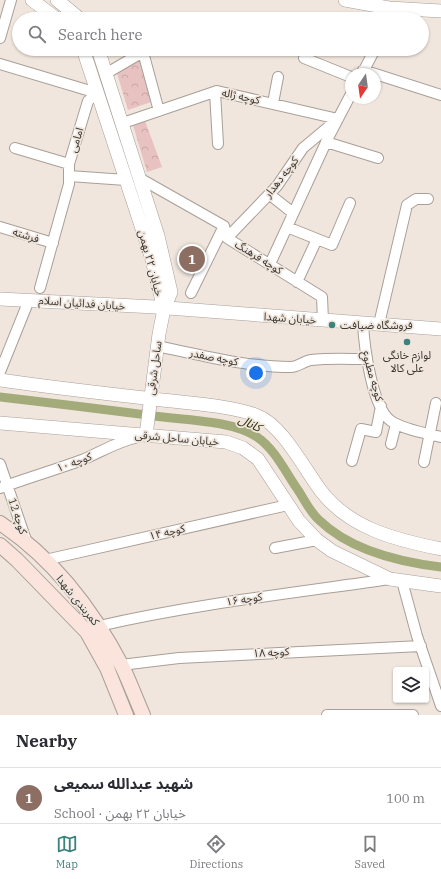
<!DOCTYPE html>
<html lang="en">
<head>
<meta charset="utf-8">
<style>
	:root { --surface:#fff; --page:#f7f7f7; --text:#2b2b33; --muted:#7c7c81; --line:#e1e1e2; --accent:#3b837d }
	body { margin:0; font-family:"IBM Plex Serif","Noto Sans Arabic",serif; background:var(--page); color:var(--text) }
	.controls { position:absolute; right:12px; bottom:12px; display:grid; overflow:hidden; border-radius:4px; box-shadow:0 1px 3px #0004 }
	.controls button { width:36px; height:36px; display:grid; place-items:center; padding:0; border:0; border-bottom:1px solid var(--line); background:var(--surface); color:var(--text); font:20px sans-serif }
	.compass { position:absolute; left:345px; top:68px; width:36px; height:36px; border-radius:50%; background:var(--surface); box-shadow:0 1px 3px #0004; rotate:193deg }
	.you { position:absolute; left:256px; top:373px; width:14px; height:14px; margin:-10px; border:3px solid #fff; border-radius:50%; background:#1a73e8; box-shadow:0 0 0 6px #1a73e833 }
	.badge { display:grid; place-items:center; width:26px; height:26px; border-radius:50%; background:var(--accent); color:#fff; font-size:13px; font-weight:700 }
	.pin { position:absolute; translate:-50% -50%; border:2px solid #fff; box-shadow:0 1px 4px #0006 }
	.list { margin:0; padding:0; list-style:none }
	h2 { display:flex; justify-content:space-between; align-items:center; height:52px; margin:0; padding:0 16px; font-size:17px }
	h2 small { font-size:13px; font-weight:400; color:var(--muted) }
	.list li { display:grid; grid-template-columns:26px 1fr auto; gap:12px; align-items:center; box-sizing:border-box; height:56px; padding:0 16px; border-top:1px solid var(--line) }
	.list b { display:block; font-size:15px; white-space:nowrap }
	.list p { margin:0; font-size:13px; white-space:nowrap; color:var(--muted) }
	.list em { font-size:13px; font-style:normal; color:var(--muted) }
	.icon { flex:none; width:22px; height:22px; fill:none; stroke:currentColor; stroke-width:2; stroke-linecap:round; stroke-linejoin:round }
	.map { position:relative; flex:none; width:441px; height:715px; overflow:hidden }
	.search { position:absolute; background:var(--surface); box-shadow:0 1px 3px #0004; left:12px; right:12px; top:12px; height:44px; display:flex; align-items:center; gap:10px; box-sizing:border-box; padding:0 14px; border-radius:22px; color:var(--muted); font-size:15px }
	.sheet { height:108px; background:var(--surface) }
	nav { display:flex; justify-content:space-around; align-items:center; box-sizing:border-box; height:56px; border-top:1px solid var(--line); background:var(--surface); font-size:11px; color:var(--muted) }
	nav a { display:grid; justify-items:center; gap:2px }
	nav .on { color:var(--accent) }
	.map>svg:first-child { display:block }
</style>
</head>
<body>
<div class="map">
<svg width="441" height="715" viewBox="0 0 441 715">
	<defs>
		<pattern id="park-crowns" width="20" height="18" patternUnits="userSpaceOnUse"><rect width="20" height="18" fill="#e8c1c1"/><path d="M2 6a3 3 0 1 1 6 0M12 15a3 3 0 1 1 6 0" fill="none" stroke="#c8a6a6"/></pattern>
	</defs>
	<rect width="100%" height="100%" fill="#f0e6dd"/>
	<path fill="url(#park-crowns)" d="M141 59 151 102 128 110 116 70Z
		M145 121 162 167 147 172 133 125Z"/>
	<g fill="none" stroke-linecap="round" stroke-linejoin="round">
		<path stroke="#a4ab7b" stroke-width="9" d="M0 397C51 403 102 409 154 416 183 420 232 420 257 437 275 449 286 473 298 490 304 499 310 512 319 520 350 550 399 562 441 567"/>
		<defs>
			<path id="minor" d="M156 19 157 18
				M391 19 396 9
				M0 38 11 0
				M143 52 159 111
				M304 58 351 77
				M0 64 97 93 88 101 69 164V184L40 288
				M363 70 441 95
				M107 73 143 52 144 49
				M362 74 375 49
				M215 92 218 144
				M273 103 278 77
				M123 123 217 91 338 119
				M326 142 378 158
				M15 148 69 164
				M69 176 126 180
				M141 179 224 226 227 238 322 297 323 320
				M269 194 293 213
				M0 227 53 243
				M287 227 332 245 350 203
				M227 238 277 186 303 148 333 123
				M270 264 328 138 351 94
				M297 282 317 239
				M191 293 224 226
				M363 323C364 345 372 408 391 421 405 430 425 433 441 437
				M379 324 407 205 416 199H428
				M157 346C201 355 246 367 291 367 298 367 304 361 311 360 329 358 348 359 366 359
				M0 372 29 300
				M391 444 396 424
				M352 461 361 429 376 432 381 406
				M424 462 436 403
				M0 464 27 543
				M0 488C27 478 55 470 82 460 103 451 116 442 138 437
				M275 548 317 540
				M45 560 288 505
				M402 581 417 636 441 706
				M99 626C195 604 293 593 390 579
				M121 665 179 658 421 646
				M327 715H413"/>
			<path id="tertiary" d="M32 0 57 19
				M57 0 80 19
				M345 0 389 8 441 11
				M83 49 151 256 164 309
				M98 49 158 236 171 292 164 309 159 334 146 435
				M0 299 155 307 441 329
				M0 380C54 388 108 394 162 400 189 403 234 406 258 416 282 425 305 470 321 491 350 529 397 540 441 549
				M0 423 226 442 243 448 258 459 299 521 317 540 332 551 390 579 441 586"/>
			<path id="secondary" d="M0 523C53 558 94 612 123 668 130 683 136 699 143 715
				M0 545 17 560 87 632 107 668 126 715"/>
		</defs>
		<use href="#minor" stroke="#a89f97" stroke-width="12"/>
		<use href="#tertiary" stroke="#a89f97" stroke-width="14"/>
		<use href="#secondary" stroke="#a89f97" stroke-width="16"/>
		<use href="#minor" stroke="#fff" stroke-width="10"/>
		<use href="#tertiary" stroke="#fff" stroke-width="13"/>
		<use href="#secondary" stroke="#fae4dc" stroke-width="14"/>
	</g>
	<g fill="#3b837d" stroke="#f0e6dd" stroke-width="1.5">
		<circle cx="332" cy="325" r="4"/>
		<circle cx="407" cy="342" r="4"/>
	</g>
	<g text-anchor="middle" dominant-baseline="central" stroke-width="3.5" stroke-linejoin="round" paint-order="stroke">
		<g font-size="11" fill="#3a3733" stroke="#f0e6dd">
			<text transform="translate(241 96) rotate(12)">کوچه ژاله</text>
			<text transform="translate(76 140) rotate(-73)">امامی</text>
			<text transform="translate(281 177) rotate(-52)">کوچه دهدار</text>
			<text transform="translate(26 235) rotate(18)">فرشته</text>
			<text transform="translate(259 257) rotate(32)">کوچه فرهنگ</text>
			<text transform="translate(151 263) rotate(75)">خیابان ۲۲ بهمن</text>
			<text transform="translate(82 303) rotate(4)">خیابان فدائیان اسلام</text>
			<text transform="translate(290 318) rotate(4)">خیابان شهدا</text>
			<text transform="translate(214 357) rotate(11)">کوچه صفدر</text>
			<text transform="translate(154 368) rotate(-82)">ساحل شرقی</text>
			<text transform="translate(373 376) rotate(74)">کوچه مطبوع</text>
			<text transform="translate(177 438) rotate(5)">خیابان ساحل شرقی</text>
			<text transform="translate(74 462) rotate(-20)">کوچه ۱۰</text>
			<text transform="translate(18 516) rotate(71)">کوچه 12</text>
			<text transform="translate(167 532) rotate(-13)">کوچه ۱۴</text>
			<text transform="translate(244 599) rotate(-9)">کوچه ۱۶</text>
			<text transform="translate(78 600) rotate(51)">کمربندی شهدا</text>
			<text transform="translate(271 652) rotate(-3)">کوچه ۱۸</text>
		</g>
		<g font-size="11" fill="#3a3733" stroke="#f0e6dd" text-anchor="start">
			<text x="340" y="325">فروشگاه ضیافت</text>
			<text x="407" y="355" text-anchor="middle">لوازم خانگی<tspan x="407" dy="13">علی کالا</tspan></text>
		</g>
		<g font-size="12" font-style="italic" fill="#2e320a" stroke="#f0e6dd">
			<text transform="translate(250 423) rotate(25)">کانال</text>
		</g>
	</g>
</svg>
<div class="controls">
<button><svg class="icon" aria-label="layers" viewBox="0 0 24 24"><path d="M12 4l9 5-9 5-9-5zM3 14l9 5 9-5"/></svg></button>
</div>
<svg class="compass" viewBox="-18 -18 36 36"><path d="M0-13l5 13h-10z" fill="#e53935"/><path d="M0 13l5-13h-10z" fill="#7c7c81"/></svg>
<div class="you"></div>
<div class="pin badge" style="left:192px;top:259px;background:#8d6e63">1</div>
<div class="search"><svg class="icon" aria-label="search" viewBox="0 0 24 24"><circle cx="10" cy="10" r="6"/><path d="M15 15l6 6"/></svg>Search here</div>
</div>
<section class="sheet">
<h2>Nearby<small></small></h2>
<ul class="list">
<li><span class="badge" style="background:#8d6e63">1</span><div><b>شهید عبدالله سمیعی</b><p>School · خیابان ۲۲ بهمن</p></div><em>100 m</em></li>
</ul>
</section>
<nav>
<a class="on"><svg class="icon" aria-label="map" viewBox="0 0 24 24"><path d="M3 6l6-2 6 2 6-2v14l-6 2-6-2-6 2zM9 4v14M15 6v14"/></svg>Map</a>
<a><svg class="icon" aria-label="directions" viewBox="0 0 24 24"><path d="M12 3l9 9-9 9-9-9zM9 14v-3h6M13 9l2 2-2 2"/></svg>Directions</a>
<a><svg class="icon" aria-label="saved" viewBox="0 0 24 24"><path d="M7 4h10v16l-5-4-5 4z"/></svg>Saved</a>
</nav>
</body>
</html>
